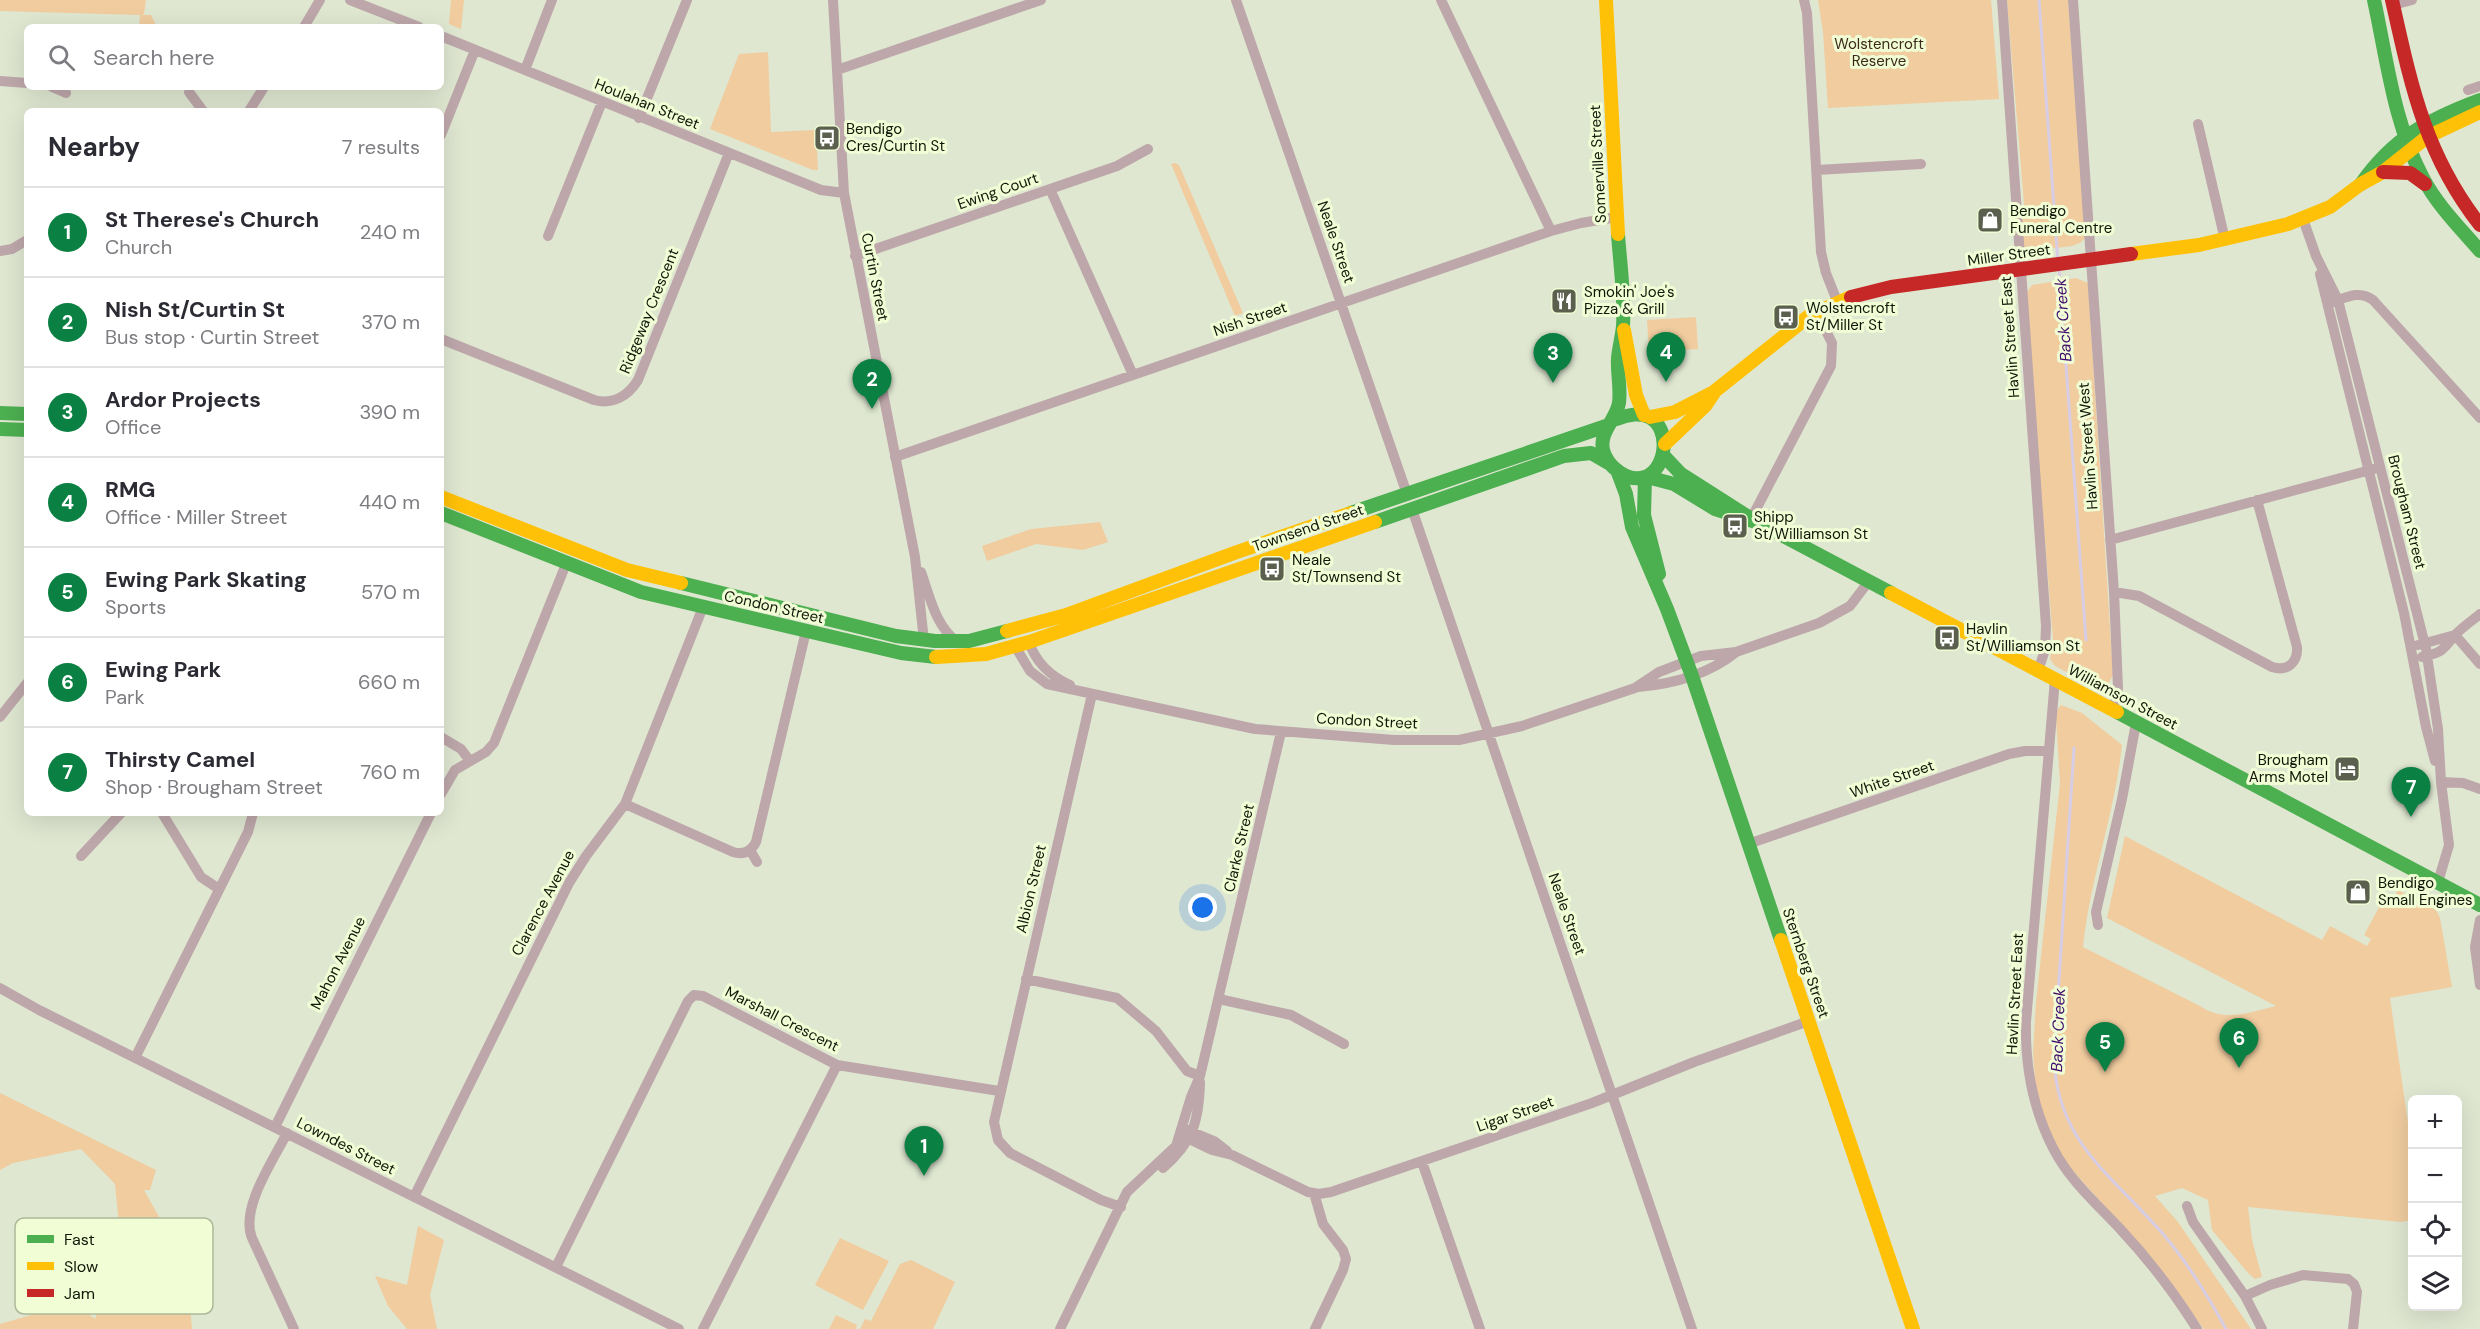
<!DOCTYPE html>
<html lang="en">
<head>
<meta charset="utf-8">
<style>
	:root { --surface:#fff; --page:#f7f7f7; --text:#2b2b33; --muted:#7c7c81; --line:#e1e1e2; --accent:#0b8043 }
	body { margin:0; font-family:"DM Sans",sans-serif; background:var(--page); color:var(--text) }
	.controls { position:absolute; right:18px; bottom:18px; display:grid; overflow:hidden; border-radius:9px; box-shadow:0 6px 24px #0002 }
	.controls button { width:54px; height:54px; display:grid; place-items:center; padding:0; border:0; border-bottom:2px solid var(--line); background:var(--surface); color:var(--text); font:30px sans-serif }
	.you { position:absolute; left:1203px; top:908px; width:21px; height:21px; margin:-15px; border:4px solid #fff; border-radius:50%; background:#1a73e8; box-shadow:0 0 0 9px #1a73e833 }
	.badge { display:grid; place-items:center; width:39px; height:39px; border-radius:50%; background:var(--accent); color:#fff; font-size:20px; font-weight:700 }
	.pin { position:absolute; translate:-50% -50px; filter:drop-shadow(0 2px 3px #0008) }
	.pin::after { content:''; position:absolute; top:32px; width:21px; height:18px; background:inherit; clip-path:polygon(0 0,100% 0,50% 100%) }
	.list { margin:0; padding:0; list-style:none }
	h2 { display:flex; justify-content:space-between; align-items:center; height:78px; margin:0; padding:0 24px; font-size:26px }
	h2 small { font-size:20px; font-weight:400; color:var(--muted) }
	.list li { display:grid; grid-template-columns:39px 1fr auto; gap:18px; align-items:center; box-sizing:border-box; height:90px; padding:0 24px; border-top:2px solid var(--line) }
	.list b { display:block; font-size:22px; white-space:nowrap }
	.list p { margin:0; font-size:20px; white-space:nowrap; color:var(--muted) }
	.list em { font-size:20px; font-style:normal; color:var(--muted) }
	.icon { flex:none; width:33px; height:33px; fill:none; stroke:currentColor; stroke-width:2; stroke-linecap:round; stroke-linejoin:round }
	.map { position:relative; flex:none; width:2480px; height:1329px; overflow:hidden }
	.search { position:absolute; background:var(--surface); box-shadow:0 6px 24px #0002; left:24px; top:24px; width:420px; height:66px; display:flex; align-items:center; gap:15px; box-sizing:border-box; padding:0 21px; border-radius:9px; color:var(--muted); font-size:22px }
	.panel { position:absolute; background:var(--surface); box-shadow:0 6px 24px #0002; left:24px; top:108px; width:420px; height:708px; border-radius:9px }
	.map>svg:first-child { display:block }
</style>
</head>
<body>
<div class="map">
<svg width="2480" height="1329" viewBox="0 0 2480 1329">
	<rect width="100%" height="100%" fill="#dfe7d1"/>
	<path fill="#f0cc9f" d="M0 0H146L144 14 141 15H151L157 27H139L140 15 0 11Z
		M451 0H464L461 29 449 24Z
		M1818 0H1991L1999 99 1828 108 1823 32Z
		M2007 0H2068L2086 237 2080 243 2072 246 2032 251 2023 247 2021 232 2024 203Z
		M768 52 771 132 816 130 818 170H813L710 129 739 54Z
		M1175 163 1179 165 1243 313 1235 316 1171 164Z
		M2076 278 2088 283 2113 675 2107 686 2098 685 2074 672 2072 675 2055 666 2050 659 2053 639 2025 295 2032 285Z
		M1696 317 1698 349 1649 352 1647 320Z
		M1100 522 1108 542 1083 550 1036 544 987 561 982 546 1031 529Z
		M2061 705 2082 713 2122 745C2115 813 2090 879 2083 947L2200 1006C2224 1023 2250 1012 2276 1006L2107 918 2125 836 2322 940 2330 926 2367 946 2371 939 2364 935 2384 898 2391 902 2398 890 2436 910 2440 918 2452 987 2390 998 2412 1151V1220L2401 1222 2248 1207 2252 1240 2262 1277 2255 1279 2248 1273 2212 1230 2208 1200 2182 1188 2155 1196 2178 1222 2251 1329H2204L2146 1252 2064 1161 2037 1104 2033 1053 2036 1002 2060 783 2056 718 2057 710Z
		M0 1093 156 1170 150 1190H144L172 1240 190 1304 192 1329H0V1324L31 1315 23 1265 95 1319 121 1246 115 1184 81 1149 13 1163 0 1170Z
		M418 1226 444 1240 430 1295 437 1329H407L388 1306 375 1276 407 1285Z
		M840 1238 889 1261 863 1310 815 1285Z
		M911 1260 955 1282 933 1329H860L865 1319 871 1321 900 1264Z
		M836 1315 857 1325 856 1329H829Z"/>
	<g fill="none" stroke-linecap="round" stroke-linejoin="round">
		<path stroke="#d7cee6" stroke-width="3" d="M2039 0 2058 262
			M2059 268 2086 640
			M2074 748 2054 1057C2056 1142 2113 1176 2163 1234 2188 1263 2208 1296 2226 1329"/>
		<path stroke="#bda7aa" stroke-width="10" d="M350 0 419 27
			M833 0 844 193 915 557 924 641
			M1236 0 1407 494
			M1441 0 1551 231
			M1804 0 1807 13 1821 252 1826 273 1837 301
			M2002 0 2046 626 2045 650 2038 671
			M2073 0 2114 592 2118 688 2113 710
			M2393 5 2412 0
			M304 27 320 0
			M441 36 821 190 844 193
			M525 70 552 0
			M837 70 1041 0
			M0 81 27 83
			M52 87 66 93
			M2468 90 2480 86
			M189 92 203 111
			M249 111 264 87
			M639 118 687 0
			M2198 124 2225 240
			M441 135 475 50
			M1817 170 1921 164
			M1050 189 1133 375
			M2303 219 2316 256 2338 300 2426 649 2438 729 2441 782 2449 845 2438 882
			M548 236 602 102
			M0 251 12 249 27 240
			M855 256 1117 166 1148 149
			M2320 274 2404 613 2426 727 2435 761
			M2333 302C2347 297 2360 290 2373 300L2480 418
			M441 339 594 400C613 405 628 396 638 380L729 153
			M895 457 1551 231 1581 223 1617 217
			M1412 509 1692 1329
			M1751 519 1831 366 1832 343 1816 311
			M2110 540 2374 469
			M921 572C930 597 935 625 957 642
			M2114 592 2139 596 2272 667C2288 672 2298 662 2297 647L2257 500
			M2455 635 2480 664
			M1029 642C1036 663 1050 676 1070 685
			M2418 645 2455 635
			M1015 646 1030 671 1047 684 1255 729 1394 740H1459L1522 726 1635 688 1659 672 1701 656 1736 652 1819 623 1850 606 1869 581
			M2422 657C2446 652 2443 648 2457 633 2464 626 2473 620 2480 614
			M2055 679 2026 1022C2025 1067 2033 1110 2054 1150 2070 1181 2099 1206 2122 1231 2150 1261 2175 1294 2197 1329
			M1638 687C1673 684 1707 675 1735 653
			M1092 694 994 1122 998 1140 1010 1153 1101 1200 1121 1207
			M0 717 27 683
			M441 737 461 749 470 761
			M2441 782 2463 783 2480 789
			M441 794 455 770 486 752 494 743 566 564
			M625 804 733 852C743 855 751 852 756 842L806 631
			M162 813 201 877 219 889
			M1748 844 2009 754 2025 751H2047
			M750 850 757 862
			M81 856 121 813
			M2480 920 2475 947 2480 985
			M2098 925 2096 912 2122 799 2136 723
			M1026 979 1117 998 1156 1031 1187 1071 1200 1076
			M0 988 39 1010 679 1329
			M1219 999 1291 1015 1344 1044
			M135 1058 248 832 253 813
			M275 1127 431 813
			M1185 1129 1214 1141 1227 1151
			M287 1133C273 1161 240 1208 252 1238L294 1329
			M1181 1135 1212 1150 1232 1155 1308 1192 1319 1194 1331 1192 1592 1103 1694 1062 1809 1021
			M1422 1162 1480 1329
			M1163 1168C1193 1142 1199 1121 1200 1082
			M1314 1193 1323 1224 1343 1250 1346 1259 1343 1270 1315 1329
			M414 1197 569 883 586 856 625 804 703 607
			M2187 1206 2193 1222 2245 1296 2262 1329
			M556 1267 688 1001 694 995 703 996 837 1065 999 1091
			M2245 1296 2270 1285 2303 1275 2348 1279 2354 1284 2357 1292 2353 1329
			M703 1329 837 1065
			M1060 1329 1127 1192 1176 1146 1191 1097 1200 1076 1281 732"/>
		<path stroke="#4caf50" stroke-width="14" d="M2374 0C2387 60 2394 124 2423 178 2437 205 2460 228 2480 251
			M2361 184C2393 138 2429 119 2480 100
			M0 413 27 414
			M1613 420C1624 417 1637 411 1649 417 1671 428 1667 469 1645 477 1627 483 1607 466 1603 450 1599 432 1616 420 1619 403 1621 388 1617 373 1618 358 1619 347 1622 337 1623 326 1625 297 1620 264 1618 234
			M0 429 27 430
			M1663 455 1681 474 1747 516
			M1617 470 1626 494 1632 527 1667 609 1692 676 1781 940
			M1645 477 1644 515 1659 574
			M1647 477 1674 484 1715 509 1759 523 1891 593
			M441 513 641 592 901 653 936 657
			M1351 513 1609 425
			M1375 522 1564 456 1591 453 1610 464
			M681 583 896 636 935 641H969L1007 631
			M2117 712 2480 905"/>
		<path stroke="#ffc107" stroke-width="14" d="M1606 0 1618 234
			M2131 254 2199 245 2288 224 2330 207 2361 184 2383 172 2427 137 2480 112
			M1624 330 1636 395 1644 415
			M1650 417 1675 412 1714 392
			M1665 444 1705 406 1715 391 1809 316 1851 297
			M441 497 627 570 681 583
			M1891 593 2117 712
			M1007 631 1066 615 1237 552 1351 513
			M936 657 986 654 1029 642 1375 522
			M1781 940 1913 1329"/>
		<path stroke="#c62828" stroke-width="14" d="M2392 0C2411 85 2425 155 2480 225
			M2383 172 2410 173 2425 184
			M1851 297 1891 287 2131 254"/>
	</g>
	<defs>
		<symbol id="bus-square" viewBox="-11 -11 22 22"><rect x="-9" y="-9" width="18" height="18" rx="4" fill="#5a5f4e" stroke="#f0fdd5"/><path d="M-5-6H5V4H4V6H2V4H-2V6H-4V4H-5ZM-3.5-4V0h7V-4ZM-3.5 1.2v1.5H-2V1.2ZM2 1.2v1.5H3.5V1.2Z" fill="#fff"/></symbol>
		<symbol id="shop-square" viewBox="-11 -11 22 22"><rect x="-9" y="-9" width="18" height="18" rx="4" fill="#5a5f4e" stroke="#f0fdd5"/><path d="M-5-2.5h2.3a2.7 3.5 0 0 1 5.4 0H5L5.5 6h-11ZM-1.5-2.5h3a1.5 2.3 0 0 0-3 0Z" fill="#fff"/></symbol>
		<symbol id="restaurant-square" viewBox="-11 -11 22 22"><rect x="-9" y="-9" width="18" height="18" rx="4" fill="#5a5f4e" stroke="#f0fdd5"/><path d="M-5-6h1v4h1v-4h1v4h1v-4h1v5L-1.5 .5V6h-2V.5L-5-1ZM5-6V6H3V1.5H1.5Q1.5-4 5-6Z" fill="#fff"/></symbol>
		<symbol id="hotel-square" viewBox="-11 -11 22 22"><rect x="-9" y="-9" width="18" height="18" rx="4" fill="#5a5f4e" stroke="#f0fdd5"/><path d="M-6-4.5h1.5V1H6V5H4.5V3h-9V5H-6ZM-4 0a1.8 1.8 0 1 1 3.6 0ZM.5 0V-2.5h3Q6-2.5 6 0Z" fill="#fff"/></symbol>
	</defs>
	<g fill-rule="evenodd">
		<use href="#bus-square" x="812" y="123" width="30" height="30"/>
		<use href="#shop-square" x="1975" y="205" width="30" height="30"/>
		<use href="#restaurant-square" x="1549" y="286" width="30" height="30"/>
		<use href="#bus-square" x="1771" y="302" width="30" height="30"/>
		<use href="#bus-square" x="1720" y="511" width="30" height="30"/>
		<use href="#bus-square" x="1257" y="554" width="30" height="30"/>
		<use href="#bus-square" x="1932" y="623" width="30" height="30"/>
		<use href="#hotel-square" x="2332" y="754" width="30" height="30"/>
		<use href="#shop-square" x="2343" y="877" width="30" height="30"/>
	</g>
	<g text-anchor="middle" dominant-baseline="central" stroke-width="6" stroke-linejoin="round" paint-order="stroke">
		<g font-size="15" fill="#3c2a1a" stroke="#f0fdd5">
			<text x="1879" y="44">Wolstencroft<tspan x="1879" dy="17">Reserve</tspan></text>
		</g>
		<g font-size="15" fill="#121608" stroke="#f0fdd5">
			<text transform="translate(647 104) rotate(22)">Houlahan Street</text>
			<text transform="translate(1598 164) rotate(-93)">Somerville Street</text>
			<text transform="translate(998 191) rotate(-19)">Ewing Court</text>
			<text transform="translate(1336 242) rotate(71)">Neale Street</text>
			<text transform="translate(2009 255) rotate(-8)">Miller Street</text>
			<text transform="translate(875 277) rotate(79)">Curtin Street</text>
			<text transform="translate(649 311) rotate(-68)">Ridgeway Crescent</text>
			<text transform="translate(1250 319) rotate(-19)">Nish Street</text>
			<text transform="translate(2010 337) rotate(-94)">Havlin Street East</text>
			<text transform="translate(2088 446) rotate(-94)">Havlin Street West</text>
			<text transform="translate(2407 512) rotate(76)">Brougham Street</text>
			<text transform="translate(1308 528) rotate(-19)">Townsend Street</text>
			<text transform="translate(774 607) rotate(13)">Condon Street</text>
			<text transform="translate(2123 697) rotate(28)">Williamson Street</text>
			<text transform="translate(1367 721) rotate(3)">Condon Street</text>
			<text transform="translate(1892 779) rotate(-19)">White Street</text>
			<text transform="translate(1239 848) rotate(-77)">Clarke Street</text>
			<text transform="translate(1031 889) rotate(-77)">Albion Street</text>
			<text transform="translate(543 903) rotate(-62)">Clarence Avenue</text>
			<text transform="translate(1567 914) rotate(71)">Neale Street</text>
			<text transform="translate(338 963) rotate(-63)">Mahon Avenue</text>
			<text transform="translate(1806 963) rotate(71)">Sternberg Street</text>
			<text transform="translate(2015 994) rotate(-87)">Havlin Street East</text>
			<text transform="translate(782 1019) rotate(27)">Marshall Crescent</text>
			<text transform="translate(1515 1114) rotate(-19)">Ligar Street</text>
			<text transform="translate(346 1146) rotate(27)">Lowndes Street</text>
		</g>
		<g font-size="15" fill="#121608" stroke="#f0fdd5" text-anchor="start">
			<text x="846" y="129">Bendigo<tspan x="846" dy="17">Cres/Curtin St</tspan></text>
			<text x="2010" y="211">Bendigo<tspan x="2010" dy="17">Funeral Centre</tspan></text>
			<text x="1584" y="292">Smokin' Joe's<tspan x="1584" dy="17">Pizza &amp; Grill</tspan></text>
			<text x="1806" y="308">Wolstencroft<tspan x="1806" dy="17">St/Miller St</tspan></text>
			<text x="1754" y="517">Shipp<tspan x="1754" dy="17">St/Williamson St</tspan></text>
			<text x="1292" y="560">Neale<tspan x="1292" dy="17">St/Townsend St</tspan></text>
			<text x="1966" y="629">Havlin<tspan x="1966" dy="17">St/Williamson St</tspan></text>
			<text x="2328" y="760" text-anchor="end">Brougham<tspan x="2328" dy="17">Arms Motel</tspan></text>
			<text x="2378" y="883">Bendigo<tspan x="2378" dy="17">Small Engines</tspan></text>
		</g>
		<g font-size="16" font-style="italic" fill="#400b6c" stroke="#f0fdd5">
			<text transform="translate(2063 320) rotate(-94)">Back Creek</text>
			<text transform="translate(2058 1030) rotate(-88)">Back Creek</text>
		</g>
	</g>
	<rect x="15" y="1218" width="198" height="96" rx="9" fill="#f0fdd5" stroke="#adb898" stroke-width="1.5"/>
	<rect x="27" y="1235" width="27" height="8" fill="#4caf50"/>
	<rect x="27" y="1262" width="27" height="8" fill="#ffc107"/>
	<rect x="27" y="1289" width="27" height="8" fill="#c62828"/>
	<g font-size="16" fill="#121608">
		<text x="64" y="1245">Fast</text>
		<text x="64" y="1272">Slow</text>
		<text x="64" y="1299">Jam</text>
	</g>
</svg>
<div class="controls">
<button>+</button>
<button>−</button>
<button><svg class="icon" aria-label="locate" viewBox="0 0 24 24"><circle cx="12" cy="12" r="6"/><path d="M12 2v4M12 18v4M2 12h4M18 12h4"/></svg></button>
<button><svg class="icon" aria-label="layers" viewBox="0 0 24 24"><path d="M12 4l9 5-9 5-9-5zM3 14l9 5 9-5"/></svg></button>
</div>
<div class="you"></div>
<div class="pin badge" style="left:924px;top:1176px">1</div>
<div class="pin badge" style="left:872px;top:409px">2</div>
<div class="pin badge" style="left:1553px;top:383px">3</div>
<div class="pin badge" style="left:1666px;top:382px">4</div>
<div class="pin badge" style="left:2105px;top:1072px">5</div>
<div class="pin badge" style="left:2239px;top:1068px">6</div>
<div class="pin badge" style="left:2411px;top:817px">7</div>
<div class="search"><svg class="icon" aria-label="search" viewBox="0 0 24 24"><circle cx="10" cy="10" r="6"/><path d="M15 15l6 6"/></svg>Search here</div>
<section class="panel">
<h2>Nearby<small>7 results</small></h2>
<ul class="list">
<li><span class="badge">1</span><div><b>St Therese's Church</b><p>Church</p></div><em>240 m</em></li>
<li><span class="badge">2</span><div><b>Nish St/Curtin St</b><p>Bus stop · Curtin Street</p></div><em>370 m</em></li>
<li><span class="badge">3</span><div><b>Ardor Projects</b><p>Office</p></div><em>390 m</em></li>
<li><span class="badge">4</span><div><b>RMG</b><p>Office · Miller Street</p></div><em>440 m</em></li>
<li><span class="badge">5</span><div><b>Ewing Park Skating</b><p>Sports</p></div><em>570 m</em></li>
<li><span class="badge">6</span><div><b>Ewing Park</b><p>Park</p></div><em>660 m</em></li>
<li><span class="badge">7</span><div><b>Thirsty Camel</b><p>Shop · Brougham Street</p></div><em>760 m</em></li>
</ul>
</section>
</div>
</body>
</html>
